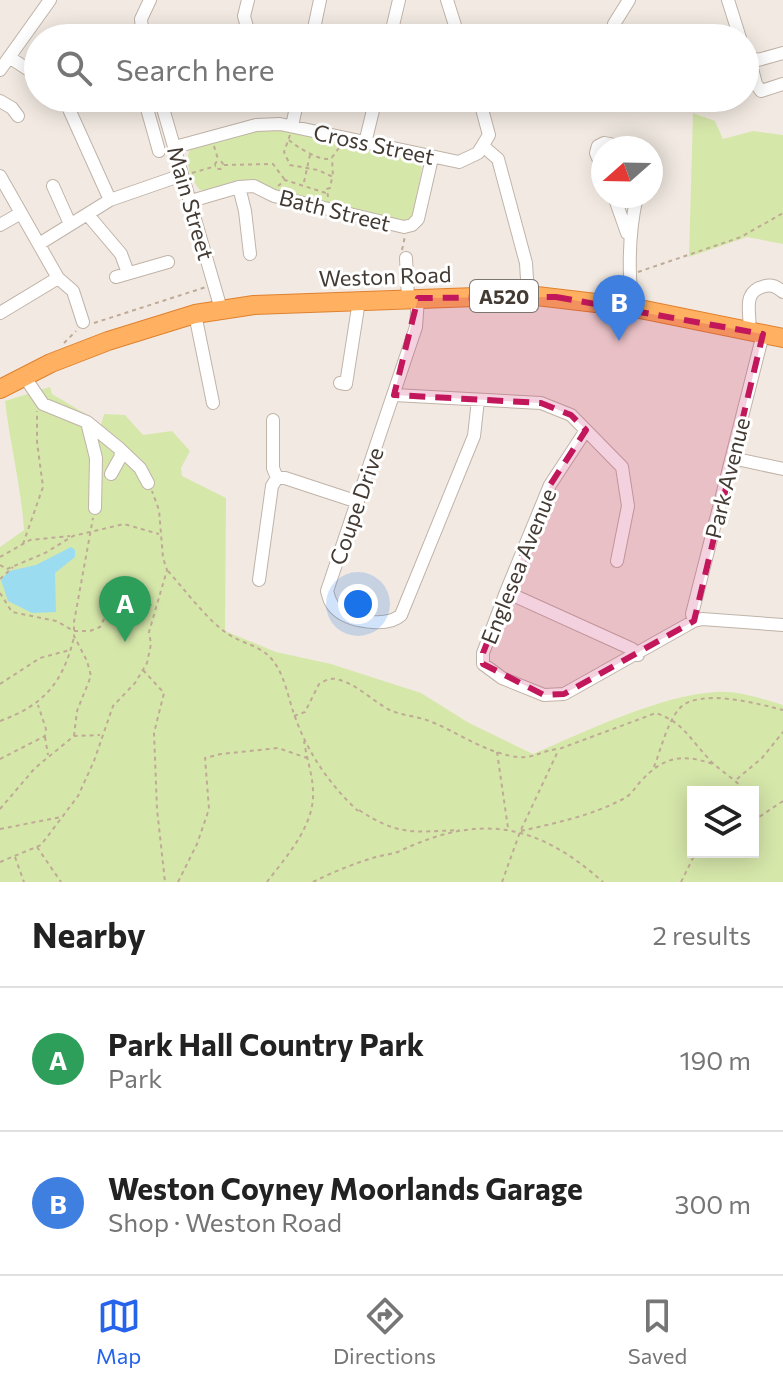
<!DOCTYPE html>
<html lang="en">
<head>
<meta charset="utf-8">
<style>
	:root { --surface:#fff; --page:#f6f6f6; --text:#222; --muted:#767676; --line:#e0e0e0; --accent:#2563eb }
	body { margin:0; font-family:Commissioner,sans-serif; background:var(--page); color:var(--text) }
	.controls { position:absolute; right:24px; bottom:24px; display:grid; overflow:hidden; border-radius:0px; box-shadow:0 4px 20px #0003 }
	.controls button { width:72px; height:72px; display:grid; place-items:center; padding:0; border:0; border-bottom:2px solid var(--line); background:var(--surface); color:var(--text); font:40px sans-serif }
	.compass { position:absolute; left:591px; top:136px; width:72px; height:72px; border-radius:50%; background:var(--surface); box-shadow:0 4px 20px #0003; rotate:250deg }
	.you { position:absolute; left:358px; top:604px; width:28px; height:28px; margin:-20px; border:6px solid #fff; border-radius:50%; background:#1a73e8; box-shadow:0 0 0 12px #1a73e833 }
	.badge { display:grid; place-items:center; width:52px; height:52px; border-radius:50%; background:var(--accent); color:#fff; font-size:26px; font-weight:700 }
	.pin { position:absolute; translate:-50% -66px; filter:drop-shadow(0 2px 4px #0008) }
	.pin::after { content:''; position:absolute; top:42px; width:28px; height:24px; background:inherit; clip-path:polygon(0 0,100% 0,50% 100%) }
	.list { margin:0; padding:0; list-style:none }
	h2 { display:flex; justify-content:space-between; align-items:center; height:104px; margin:0; padding:0 32px; font-size:34px }
	h2 small { font-size:26px; font-weight:400; color:var(--muted) }
	.list li { display:grid; grid-template-columns:52px 1fr auto; gap:24px; align-items:center; box-sizing:border-box; height:144px; padding:0 32px; border-top:2px solid var(--line) }
	.list b { display:block; font-size:30px; white-space:nowrap }
	.list p { margin:0; font-size:26px; white-space:nowrap; color:var(--muted) }
	.list em { font-size:26px; font-style:normal; color:var(--muted) }
	.icon { flex:none; width:44px; height:44px; fill:none; stroke:currentColor; stroke-width:2; stroke-linecap:round; stroke-linejoin:round }
	.map { position:relative; flex:none; width:783px; height:882px; overflow:hidden }
	.search { position:absolute; background:var(--surface); box-shadow:0 4px 20px #0003; left:24px; right:24px; top:24px; height:88px; display:flex; align-items:center; gap:20px; box-sizing:border-box; padding:0 28px; border-radius:44px; color:var(--muted); font-size:30px }
	.sheet { height:392px; background:var(--surface) }
	nav { display:flex; justify-content:space-around; align-items:center; box-sizing:border-box; height:112px; border-top:2px solid var(--line); background:var(--surface); font-size:22px; color:var(--muted) }
	nav a { display:grid; justify-items:center; gap:4px }
	nav .on { color:var(--accent) }
	.map>svg:first-child { display:block }
</style>
</head>
<body>
<div class="map">
<svg width="783" height="882" viewBox="0 0 783 882">
	<rect width="100%" height="100%" fill="#f2eae2"/>
	<path fill="#d6e7aa" fill-rule="evenodd" d="M693 113 715 121 723 139 753 131 783 135V244L747 237 689 257Z
		M266 126 289 127 418 160 422 168 413 216 404 221C366 212 326 206 288 195 274 192 262 180 248 180 231 179 216 192 200 190 190 178 183 158 192 146Z
		M50 387 52 394 89 416 99 432 104 414 125 415 143 435 172 431 190 451 181 468 182 476 226 498 225 631 276 652 331 664 421 693 469 723 533 754C584 732 661 695 716 692 737 690 763 699 783 705V882H0V547L24 530C21 486 10 444 5 401ZM693 792H753V852H693Z"/>
	<path fill="#9cdcf1" d="M71 547 75 550V557L55 573 56 612 32 613 8 601 1 580 9 571 36 565Z"/>
	<g fill="none" stroke-linecap="round" stroke-linejoin="round">
		<defs>
			<path id="minor" d="M248 0 244 16 250 38
				M447 0 459 38
				M728 0 740 38
				M143 38 141 19 150 0
				M312 38 320 0
				M390 38 399 0
				M619 38 614 24 629 0
				M747 53 749 57 758 60 783 53
				M9 57 38 76
				M749 57 756 84 761 91 783 84
				M0 70 50 0
				M64 98 110 200
				M144 98 159 151
				M160 98 221 309
				M0 101 12 108 18 116
				M292 126 298 98
				M365 143 376 98
				M175 147 256 125 280 124 459 162 478 153 489 135 479 98
				M484 147 498 159 526 263 528 295
				M603 170 596 153 598 146 604 143 630 148
				M0 176 58 278 73 291 83 322
				M53 186 70 224
				M239 187 245 211 250 254
				M614 196 627 233
				M191 201 239 187 254 186 274 196 404 227 412 225 418 219 432 158
				M88 215 121 254 128 273
				M0 225 21 213
				M39 244 110 200 182 175
				M406 258 408 298
				M116 277 168 262
				M418 298 416 327 327 591C329 598 330 603 335 608 348 622 387 628 401 615L474 436 478 400
				M630 307C633 296 630 286 630 275 629 248 631 222 637 196
				M0 313 58 278
				M195 314 213 403
				M749 331C752 314 740 292 765 286 772 284 777 287 783 292
				M24 376 43 404 87 422 120 449 121 456 111 474
				M340 383 346 384 359 301
				M394 395 541 403 571 415 622 467 628 506 617 561
				M273 420V468L277 478
				M87 422 96 458 95 508
				M586 430 550 485 506 592 483 653V664L502 678 544 695 564 694 694 621 702 619 783 625
				M120 449 140 468 148 483
				M732 458 783 469
				M259 580 272 486 277 478H285L358 502
				M506 592 632 649 638 655
				M694 621 692 614 763 334"/>
			<path id="highway" d="M0 389 51 363 108 341 195 314 254 305 528 295 630 307 783 338"/>
		</defs>
		<use href="#minor" stroke="#c0b3a8" stroke-width="14"/>
		<use href="#highway" stroke="#df812f" stroke-width="20"/>
		<path stroke="#bfaa96" stroke-width="2" stroke-dasharray="4 4" stroke-linecap="butt" d="M290 135 284 152 290 165 318 170 333 177 332 158
			M289 140C295 146 322 163 331 158 333 157 337 150 339 148
			M214 146 218 159
			M215 165a4 4 0 1 1 8 0a4 4 0 1 1-8 0Z
			M224 165 273 164 285 180
			M192 173 216 166
			M304 182 310 155
			M278 186 285 180 326 193
			M328 197 327 189 330 188 332 178
			M402 250 405 236
			M638 272 741 237 783 213
			M94 323 206 287
			M64 343 76 331
			M23 544 43 487 37 442V411
			M0 557 30 540 70 536
			M0 565 7 569 45 553 73 536 124 524 159 534
			M168 571C184 589 209 622 228 634 244 645 262 645 274 662 285 677 288 697 294 714 307 752 329 784 358 811
			M0 579 13 567
			M0 593 12 612 56 621 74 631H90L100 627C116 594 124 598 156 606
			M143 670 164 693 154 733 157 809 165 882
			M0 684 40 658 70 650
			M294 716 305 712 319 684C324 681 329 678 336 679 356 683 372 701 390 710 403 716 418 716 432 722 458 733 482 750 511 756 532 761 541 750 559 749L656 713C684 723 689 738 708 758 719 771 735 778 746 792
			M0 721C44 705 63 683 74 637
			M74 736 77 711 91 676 87 661 74 636V622L93 518
			M45 737 48 755
			M497 752 508 828
			M0 759 45 736 46 729 38 705
			M654 767C661 749 667 723 679 709 698 687 759 704 783 710
			M737 779 762 758 783 732
			M0 809 35 768 74 736 100 735
			M359 810C398 836 414 832 459 830
			M753 821 783 801
			M0 829 61 817
			M521 831C555 823 591 816 623 799 630 796 635 788 640 782 663 757 681 753 713 764
			M37 847 61 882
			M15 857 24 882
			M0 862 41 845 78 796 94 761 113 706 135 683 147 663 151 644 149 632 167 570 163 558 159 510 152 491
			M178 882 197 844 209 809 205 758 221 754 278 748 307 758
			M267 882C285 858 311 830 313 798 314 778 307 761 304 741
			M313 882C333 872 355 863 376 857 384 855 393 854 400 851 480 813 537 823 603 882
			M502 882 520 832 558 751
			M681 882 696 852"/>
		<use href="#minor" stroke="#fff" stroke-width="12"/>
		<use href="#highway" stroke="#ffb060" stroke-width="18"/>
	</g>
	<path fill="#c2185b" fill-opacity="0.2" stroke="#c2185b" stroke-width="6" stroke-dasharray="16 10" stroke-linejoin="round" d="M556 297 763 334 694 621 564 694 544 695 483 664V653L550 485 586 430 571 415 541 403 394 395 418 298Z"/>
	<g text-anchor="middle" dominant-baseline="central" stroke-width="6" stroke-linejoin="round" paint-order="stroke">
		<rect fill="#fff" stroke="#7b7570" stroke-width="2" x="470" y="280" width="68" height="32" rx="6"/>
		<g font-size="20" font-weight="bold" fill="#433a33">
			<text x="504" y="296">A520</text>
		</g>
		<g font-size="22" fill="#433a33" stroke="#fff">
			<text transform="translate(374 144) rotate(12)">Cross Street</text>
			<text transform="translate(191 203) rotate(74)">Main Street</text>
			<text transform="translate(335 210) rotate(14)">Bath Street</text>
			<text transform="translate(385 276) rotate(-2)">Weston Road</text>
			<text transform="translate(727 478) rotate(-76)">Park Avenue</text>
			<text transform="translate(356 506) rotate(-71)">Coupe Drive</text>
			<text transform="translate(518 566) rotate(-68)">Englesea Avenue</text>
		</g>
	</g>
</svg>
<div class="controls">
<button><svg class="icon" aria-label="layers" viewBox="0 0 24 24"><path d="M12 4l9 5-9 5-9-5zM3 14l9 5 9-5"/></svg></button>
</div>
<svg class="compass" viewBox="-18 -18 36 36"><path d="M0-13l5 13h-10z" fill="#e53935"/><path d="M0 13l5-13h-10z" fill="#767676"/></svg>
<div class="you"></div>
<div class="pin badge" style="left:125px;top:642px;background:#2e9e5b">A</div>
<div class="pin badge" style="left:619px;top:341px;background:#3f7fe0">B</div>
<div class="search"><svg class="icon" aria-label="search" viewBox="0 0 24 24"><circle cx="10" cy="10" r="6"/><path d="M15 15l6 6"/></svg>Search here</div>
</div>
<section class="sheet">
<h2>Nearby<small>2 results</small></h2>
<ul class="list">
<li><span class="badge" style="background:#2e9e5b">A</span><div><b>Park Hall Country Park</b><p>Park</p></div><em>190 m</em></li>
<li><span class="badge" style="background:#3f7fe0">B</span><div><b>Weston Coyney Moorlands Garage</b><p>Shop · Weston Road</p></div><em>300 m</em></li>
</ul>
</section>
<nav>
<a class="on"><svg class="icon" aria-label="map" viewBox="0 0 24 24"><path d="M3 6l6-2 6 2 6-2v14l-6 2-6-2-6 2zM9 4v14M15 6v14"/></svg>Map</a>
<a><svg class="icon" aria-label="directions" viewBox="0 0 24 24"><path d="M12 3l9 9-9 9-9-9zM9 14v-3h6M13 9l2 2-2 2"/></svg>Directions</a>
<a><svg class="icon" aria-label="saved" viewBox="0 0 24 24"><path d="M7 4h10v16l-5-4-5 4z"/></svg>Saved</a>
</nav>
</body>
</html>
